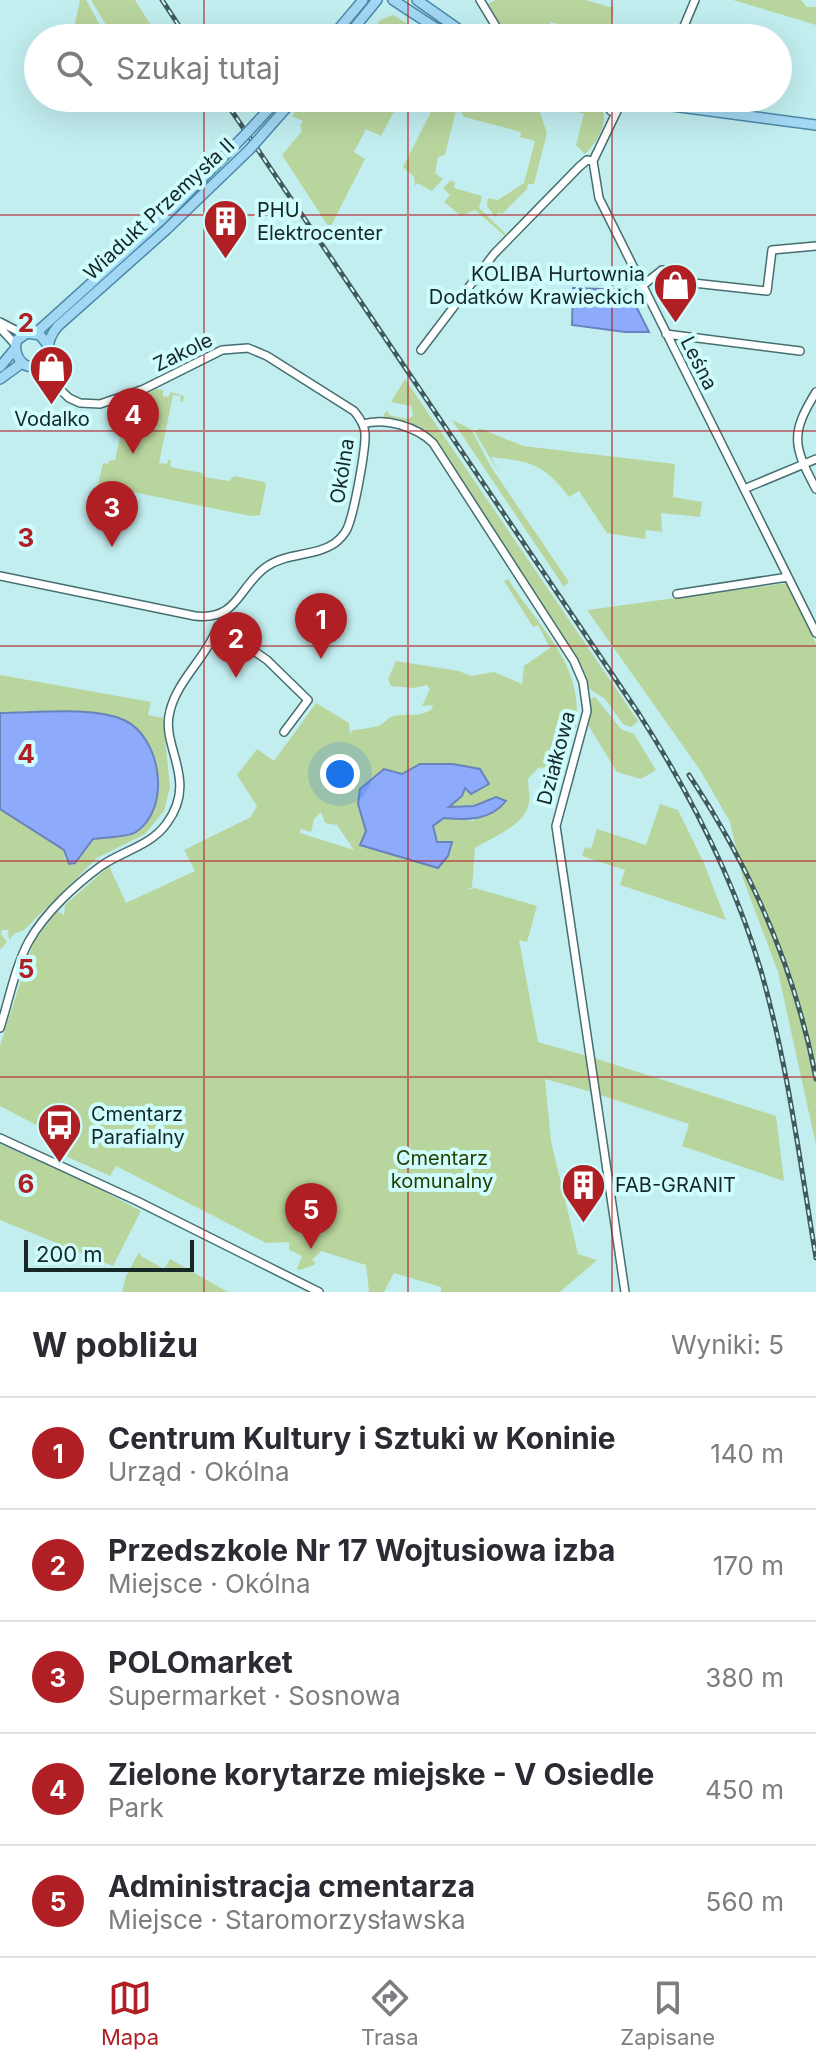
<!DOCTYPE html>
<html lang="pl">
<head>
<meta charset="utf-8">
<style>
	:root { --surface:#fff; --page:#f7f7f7; --text:#2b2b33; --muted:#7c7c81; --line:#e1e1e2; --accent:#b01f24 }
	body { margin:0; font-family:Inter,sans-serif; background:var(--page); color:var(--text) }
	.scale { position:absolute; left:24px; bottom:20px; width:170px; box-sizing:border-box; padding-left:8px; border:4px solid #162728; border-top:0; font-size:22px; line-height:28px; white-space:nowrap; color:#162728; -webkit-text-stroke:6px #cffcfd; paint-order:stroke }
	.you { position:absolute; left:340px; top:774px; width:28px; height:28px; margin:-20px; border:6px solid #fff; border-radius:50%; background:#1a73e8; box-shadow:0 0 0 12px #1a73e833 }
	.badge { display:grid; place-items:center; width:52px; height:52px; border-radius:50%; background:var(--accent); color:#fff; font-size:26px; font-weight:700 }
	.pin { position:absolute; translate:-50% -66px; filter:drop-shadow(0 2px 4px #0008) }
	.pin::after { content:''; position:absolute; top:42px; width:28px; height:24px; background:inherit; clip-path:polygon(0 0,100% 0,50% 100%) }
	.list { margin:0; padding:0; list-style:none }
	h2 { display:flex; justify-content:space-between; align-items:center; height:104px; margin:0; padding:0 32px; font-size:34px }
	h2 small { font-size:26px; font-weight:400; color:var(--muted) }
	.list li { display:grid; grid-template-columns:52px 1fr auto; gap:24px; align-items:center; box-sizing:border-box; height:112px; padding:0 32px; border-top:2px solid var(--line) }
	.list b { display:block; font-size:30px; white-space:nowrap }
	.list p { margin:0; font-size:26px; white-space:nowrap; color:var(--muted) }
	.list em { font-size:26px; font-style:normal; color:var(--muted) }
	.icon { flex:none; width:44px; height:44px; fill:none; stroke:currentColor; stroke-width:2; stroke-linecap:round; stroke-linejoin:round }
	.map { position:relative; flex:none; width:816px; height:1292px; overflow:hidden }
	.search { position:absolute; background:var(--surface); box-shadow:0 8px 32px #0002; left:24px; right:24px; top:24px; height:88px; display:flex; align-items:center; gap:20px; box-sizing:border-box; padding:0 28px; border-radius:44px; color:var(--muted); font-size:30px }
	.sheet { height:664px; background:var(--surface) }
	nav { display:flex; justify-content:space-around; align-items:center; box-sizing:border-box; height:112px; border-top:2px solid var(--line); background:var(--surface); font-size:22px; color:var(--muted) }
	nav a { display:grid; justify-items:center; gap:4px }
	nav .on { color:var(--accent) }
	.map>svg:first-child { display:block }
</style>
</head>
<body>
<div class="map">
<svg width="816" height="1292" viewBox="0 0 816 1292">
	<rect width="100%" height="100%" fill="#c2eef0"/>
	<path fill="#b9d59e" fill-rule="evenodd" d="M80 0H86L105 34 99 38H72Z
		M91 0H135L159 38H114Z
		M495 0H586L609 7 614 6 609 38 551 22 544 38H508L488 4Z
		M733 0H801L807 7H816V25Z
		M393 15 421 32 426 38H398L373 31 380 20Z
		M307 98H401L381 136 366 129 354 152 365 159 331 226 332 232 282 155 302 131 300 125 303 121 292 116Z
		M438 98H459L445 155 438 157 435 173 443 179 432 191 417 183 415 186 414 177 403 167Z
		M467 98H490L515 105 518 99 537 104 547 133 534 184H528L527 189 502 214 499 212 495 217 487 206 488 198 498 200 524 183 535 141 520 137 521 132 464 117 461 112 466 107Z
		M532 98H575L602 109C608 124 598 139 588 151L585 154 576 145 584 114Z
		M450 181 455 182 454 188 482 196 479 208 505 233V236L475 210 461 216 444 202 450 195 443 188Z
		M405 379 638 721 631 727 623 724 605 699 588 688 579 664 438 444 421 429 409 424 407 421 382 418 387 410 389 415 408 419 413 416 411 406 391 402Z
		M157 389 163 390V396L168 397 171 392 184 396 183 402 180 401 181 396 173 395 159 463 167 464 168 460H171L170 467 202 473 204 477 229 481 234 476 264 482 266 485 260 515 251 516 98 485 103 463 108 464 109 461 115 460 128 401Z
		M452 420 471 429 491 467 569 582 564 587Z
		M479 428 523 446 675 464 673 497 702 502 700 517 661 513 662 532 646 530 645 539 607 533 579 491 569 497C543 463 532 462 491 457L499 473 477 436 474 430 478 431Z
		M508 579C540 630 584 662 576 728L572 729 569 725 560 761 556 766 538 768 528 779C528 787 531 799 528 806 523 826 491 838 475 848L472 887 467 890 475 888 537 906 527 942 519 940 538 1042 587 1056 592 1092 545 1079 551 1141 578 1254 597 1260 560 1292H441V1287L394 1273 384 1292H369L366 1265 321 1251 312 1260 315 1262 314 1265 300 1270 297 1269 302 1256 289 1250V1242L266 1243 116 1166 110 1176 61 1154 67 1141 0 1106V1045L33 943 57 911 64 915 65 905 109 866 126 903 195 871 184 850 251 817 257 806 237 775 257 749 274 761 316 703 349 723 350 734 353 730C357 730 374 727 378 726 384 724 388 717 394 716 408 713 419 718 432 709L433 705 422 706 430 689 427 685 414 688 391 686 388 679 396 661 459 671 471 676 494 672 522 684 524 666 550 648 538 625 533 627 504 581ZM420 764 489 784 465 788 448 807H474L496 797 474 821 444 818 433 827 437 842H452L360 846 366 831 402 774ZM321 812 325 823 337 825 354 850 300 833 301 829 311 832 314 819Z
		M787 583 816 644V1145L778 972 742 876 730 822 700 770 587 610Z
		M0 675 151 702 148 715 163 718 170 787 164 811 145 834 97 858 24 930 14 934 9 940 8 930H2L1 934 7 942 0 950V809L64 850 65 859 72 865 93 839 135 832 92 714 0 713Z
		M595 697 621 729 634 734 656 770 641 779 617 772 588 725 590 699Z
		M660 804 678 810 703 861 726 920 620 885 625 870 582 856 585 847 591 849 597 829 646 845Z
		M591 1057 776 1116 784 1181 682 1146 689 1124 597 1094Z
		M0 1144 96 1187 141 1211 113 1266 0 1220Z
		M139 1252 141 1256 164 1269 170 1259 228 1292H122L126 1276Z"/>
	<path fill="#8daafb" stroke="#6983bc" stroke-width="2" d="M573 288 628 290 649 332H625L572 325Z
		M0 713C35 713 92 706 124 720 161 737 172 808 136 832 126 838 105 837 93 839L75 863 69 864 64 850 0 809Z
		M420 764H453L480 769 489 784 471 794 465 788 462 796 449 807 474 806 496 797 506 801C490 821 467 820 444 818L433 826 437 842H452L448 856 438 868 360 845 366 831 358 804 360 789 384 769 402 774Z"/>
	<g fill="none" stroke-linecap="round" stroke-linejoin="round">
		<defs>
			<path id="minor" d="M480 0 503 38
				M679 38 695 0
				M601 98 611 111
				M593 161 599 198 816 633
				M642 286 662 270 672 272 684 282 767 291 772 250 816 246
				M0 322 23 334
				M0 328 15 344
				M666 334 800 351
				M421 350 494 254 579 167 587 160 593 161 617 111 619 99
				M816 392C790 434 793 446 816 489
				M363 424C385 417 417 427 433 443L574 661 583 682 587 711 556 826 625 1292
				M744 489 816 459
				M0 576 195 616C238 621 238 587 266 567 287 552 315 557 335 543 340 539 344 535 347 529 354 514 366 449 365 433 364 424 360 418 354 411L267 356 248 348 222 350 144 389 100 404 80 403 69 398 40 370 32 366
				M677 594 788 577
				M218 626 267 660 308 700 284 732
				M0 1028C9 1000 15 967 29 941 45 913 75 885 101 866 122 851 151 846 167 823 199 779 160 747 170 711 178 679 207 657 218 626
				M0 1138 137 1201 319 1292"/>
			<path id="major" d="M393 0 451 38
				M417 0 471 38
				M331 38 363 0
				M346 38 377 0
				M612 98 816 125
				M257 122 279 98
				M264 133 295 98
				M36 333 160 221 241 139
				M47 344 40 335 27 333 17 340C11 355 26 376 42 362 51 354 44 341 58 326L167 229 249 150
				M0 367 14 350
				M0 379 22 363"/>
		</defs>
		<use href="#minor" stroke="#456e70" stroke-width="10"/>
		<use href="#major" stroke="#4a89a8" stroke-width="12"/>
		<use href="#minor" stroke="#fff" stroke-width="7"/>
		<use href="#major" stroke="#a3d8f4" stroke-width="9"/>
		<defs>
			<path id="rail" d="M162 0 187 38
				M223 98 639 714C691 795 734 879 761 971 788 1065 800 1163 816 1258
				M689 775C751 868 795 968 816 1079"/>
		</defs>
		<use href="#rail" stroke="#425a5c" stroke-width="5"/>
		<use href="#rail" stroke="#cffcfd" stroke-width="2" stroke-dasharray="6" stroke-linecap="butt"/>
		<defs>
			<path id="major-bridge" d="M241 139 257 122
				M249 150 264 133"/>
		</defs>
		<use href="#major-bridge" stroke="#4a89a8" stroke-width="12" stroke-linecap="butt"/>
		<use href="#major-bridge" stroke="#a3d8f4" stroke-width="9"/>
	</g>
	<path fill="none" stroke="#b01f24" stroke-width="2" stroke-opacity="0.55" d="M204 0V38M408 0V38M612 0V38M204 98V1292M408 98V1292M612 98V1292M0 215H816M0 431H816M0 646H816M0 861H816M0 1077H816"/>
	<defs>
		<symbol id="building-pin" viewBox="-11 -11 22 30"><path d="M0 17L-7.5 6A9.5 9.5 0 1 1 7.5 6Z" fill="#b01f24" stroke="#cffcfd"/><path d="M-4-6H4V6H1V3H-1V6H-4ZM-2.5-4.3h1.7v1.8h-1.7ZM.8-4.3h1.7v1.8H.8ZM-2.5-1h1.7V.8h-1.7ZM.8-1h1.7V.8H.8Z" fill="#fff"/></symbol>
		<symbol id="shop-pin" viewBox="-11 -11 22 30"><path d="M0 17L-7.5 6A9.5 9.5 0 1 1 7.5 6Z" fill="#b01f24" stroke="#cffcfd"/><path d="M-5-2.5h2.3a2.7 3.5 0 0 1 5.4 0H5L5.5 6h-11ZM-1.5-2.5h3a1.5 2.3 0 0 0-3 0Z" fill="#fff"/></symbol>
		<symbol id="bus-pin" viewBox="-11 -11 22 30"><path d="M0 17L-7.5 6A9.5 9.5 0 1 1 7.5 6Z" fill="#b01f24" stroke="#cffcfd"/><path d="M-5-6H5V4H4V6H2V4H-2V6H-4V4H-5ZM-3.5-4V0h7V-4ZM-3.5 1.2v1.5H-2V1.2ZM2 1.2v1.5H3.5V1.2Z" fill="#fff"/></symbol>
	</defs>
	<g fill-rule="evenodd">
		<use href="#building-pin" x="200" y="196" width="51" height="69"/>
		<use href="#shop-pin" x="650" y="260" width="51" height="69"/>
		<use href="#shop-pin" x="26" y="342" width="51" height="69"/>
		<use href="#bus-pin" x="34" y="1100" width="51" height="69"/>
		<use href="#building-pin" x="558" y="1160" width="51" height="69"/>
	</g>
	<g text-anchor="middle" dominant-baseline="central" stroke-width="8" stroke-linejoin="round" paint-order="stroke">
		<g font-size="20" fill="#162728" stroke="#cffcfd">
			<text transform="translate(159 209) rotate(-43)">Wiadukt Przemysła II</text>
			<text transform="translate(183 352) rotate(-26)">Zakole</text>
			<text transform="translate(699 363) rotate(63)">Leśna</text>
			<text transform="translate(342 471) rotate(-81)">Okólna</text>
			<text transform="translate(556 758) rotate(-75)">Działkowa</text>
		</g>
		<g font-size="20" fill="#162728" stroke="#cffcfd" text-anchor="start">
			<text x="257" y="210">PHU<tspan x="257" dy="23">Elektrocenter</tspan></text>
			<text x="645" y="274" text-anchor="end">KOLIBA Hurtownia<tspan x="645" dy="23">Dodatków Krawieckich</tspan></text>
			<text x="52" y="419" text-anchor="middle">Vodalko</text>
			<text x="91" y="1114">Cmentarz<tspan x="91" dy="23">Parafialny</tspan></text>
			<text x="615" y="1185">FAB-GRANIT</text>
		</g>
		<g font-size="20" fill="#263f00" stroke="#cffcfd">
			<text x="442" y="1158">Cmentarz<tspan x="442" dy="23">komunalny</tspan></text>
		</g>
	</g>
	<g font-size="26" text-anchor="middle" font-weight="bold" fill="#b01f24" stroke="#cffcfd" stroke-width="8" stroke-linejoin="round" paint-order="stroke">
		<text x="26" y="332">2</text>
		<text x="26" y="547">3</text>
		<text x="26" y="763">4</text>
		<text x="26" y="978">5</text>
		<text x="26" y="1193">6</text>
	</g>
</svg>
<div class="scale">200 m</div>
<div class="you"></div>
<div class="pin badge" style="left:321px;top:659px">1</div>
<div class="pin badge" style="left:236px;top:678px">2</div>
<div class="pin badge" style="left:112px;top:547px">3</div>
<div class="pin badge" style="left:133px;top:454px">4</div>
<div class="pin badge" style="left:311px;top:1249px">5</div>
<div class="search"><svg class="icon" aria-label="search" viewBox="0 0 24 24"><circle cx="10" cy="10" r="6"/><path d="M15 15l6 6"/></svg>Szukaj tutaj</div>
</div>
<section class="sheet">
<h2>W pobliżu<small>Wyniki: 5</small></h2>
<ul class="list">
<li><span class="badge">1</span><div><b>Centrum Kultury i Sztuki w Koninie</b><p>Urząd · Okólna</p></div><em>140 m</em></li>
<li><span class="badge">2</span><div><b>Przedszkole Nr 17 Wojtusiowa izba</b><p>Miejsce · Okólna</p></div><em>170 m</em></li>
<li><span class="badge">3</span><div><b>POLOmarket</b><p>Supermarket · Sosnowa</p></div><em>380 m</em></li>
<li><span class="badge">4</span><div><b>Zielone korytarze miejske - V Osiedle</b><p>Park</p></div><em>450 m</em></li>
<li><span class="badge">5</span><div><b>Administracja cmentarza</b><p>Miejsce · Staromorzysławska</p></div><em>560 m</em></li>
</ul>
</section>
<nav>
<a class="on"><svg class="icon" aria-label="map" viewBox="0 0 24 24"><path d="M3 6l6-2 6 2 6-2v14l-6 2-6-2-6 2zM9 4v14M15 6v14"/></svg>Mapa</a>
<a><svg class="icon" aria-label="directions" viewBox="0 0 24 24"><path d="M12 3l9 9-9 9-9-9zM9 14v-3h6M13 9l2 2-2 2"/></svg>Trasa</a>
<a><svg class="icon" aria-label="saved" viewBox="0 0 24 24"><path d="M7 4h10v16l-5-4-5 4z"/></svg>Zapisane</a>
</nav>
</body>
</html>
